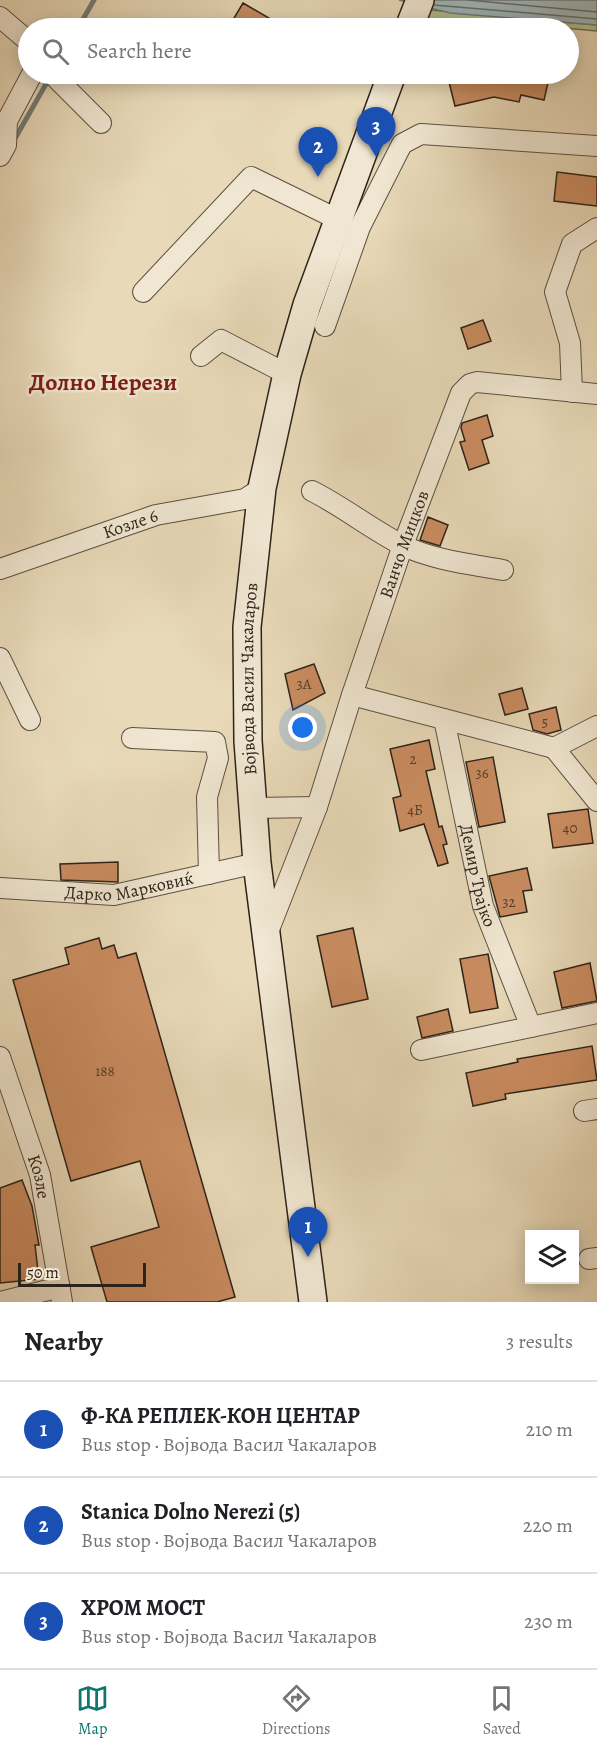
<!DOCTYPE html>
<html lang="en">
<head>
<meta charset="utf-8">
<style>
	:root { --surface:#fff; --page:#f2f2f2; --text:#202124; --muted:#757577; --line:#e0e0e0; --accent:#0f766e }
	body { margin:0; font-family:Alegreya,serif; background:var(--page); color:var(--text) }
	.controls { position:absolute; right:18px; bottom:18px; display:grid; overflow:hidden; border-radius:0px; box-shadow:0 3px 15px #0003 }
	.controls button { width:54px; height:54px; display:grid; place-items:center; padding:0; border:0; border-bottom:2px solid var(--line); background:var(--surface); color:var(--text); font:30px sans-serif }
	.scale { position:absolute; left:18px; bottom:15px; width:128px; box-sizing:border-box; padding-left:6px; border:3px solid #2e231b; border-top:0; font-size:16px; line-height:21px; white-space:nowrap; color:#2e231b; -webkit-text-stroke:4px #f0e6d1; paint-order:stroke }
	.you { position:absolute; left:303px; top:728px; width:21px; height:21px; margin:-15px; border:4px solid #fff; border-radius:50%; background:#1a73e8; box-shadow:0 0 0 9px #1a73e833 }
	.badge { display:grid; place-items:center; width:39px; height:39px; border-radius:50%; background:var(--accent); color:#fff; font-size:20px; font-weight:700 }
	.pin { position:absolute; translate:-50% -50px; filter:drop-shadow(0 2px 3px #0008) }
	.pin::after { content:''; position:absolute; top:32px; width:21px; height:18px; background:inherit; clip-path:polygon(0 0,100% 0,50% 100%) }
	.list { margin:0; padding:0; list-style:none }
	h2 { display:flex; justify-content:space-between; align-items:center; height:78px; margin:0; padding:0 24px; font-size:26px }
	h2 small { font-size:20px; font-weight:400; color:var(--muted) }
	.list li { display:grid; grid-template-columns:39px 1fr auto; gap:18px; align-items:center; box-sizing:border-box; height:96px; padding:0 24px; border-top:2px solid var(--line) }
	.list b { display:block; font-size:22px; white-space:nowrap }
	.list p { margin:0; font-size:20px; white-space:nowrap; color:var(--muted) }
	.list em { font-size:20px; font-style:normal; color:var(--muted) }
	.icon { flex:none; width:33px; height:33px; fill:none; stroke:currentColor; stroke-width:2; stroke-linecap:round; stroke-linejoin:round }
	.map { position:relative; flex:none; width:597px; height:1302px; overflow:hidden }
	.search { position:absolute; background:var(--surface); box-shadow:0 3px 15px #0003; left:18px; right:18px; top:18px; height:66px; display:flex; align-items:center; gap:15px; box-sizing:border-box; padding:0 21px; border-radius:33px; color:var(--muted); font-size:22px }
	.sheet { height:366px; background:var(--surface) }
	nav { display:flex; justify-content:space-around; align-items:center; box-sizing:border-box; height:84px; border-top:2px solid var(--line); background:var(--surface); font-size:16px; color:var(--muted) }
	nav a { display:grid; justify-items:center; gap:3px }
	nav .on { color:var(--accent) }
	.map>svg:first-child { display:block }
</style>
</head>
<body>
<div class="map">
<svg width="597" height="1302" viewBox="0 0 597 1302">
	<rect width="100%" height="100%" fill="#e8d9b8"/>
	<filter id="stains"><feTurbulence type="fractalNoise" baseFrequency=".00333" numOctaves="4"/><feColorMatrix values="0 0 0 0 .2 0 0 0 0 .09 0 0 0 0 .02 0 0 0 .5 -.17"/></filter>
	<radialGradient id="worn" r=".72"><stop offset=".6" stop-color="#630" stop-opacity="0"/><stop offset="1" stop-color="#630" stop-opacity=".3"/></radialGradient>
	<path fill="#b3c092" stroke="#707256" stroke-width="1.5" d="M430 10 597 25V31L476 20 426 21Z"/>
	<path fill="#9eb7bb" stroke="#717c7b" stroke-width="1.5" d="M399 0H597V25L450 13Z"/>
	<g fill="none" stroke-linecap="round" stroke-linejoin="round">
		<path stroke="#666d6b" stroke-width="1.5" d="M468 0 597 12
			M434 5 597 19"/>
		<path stroke="#717c7b" stroke-width="5" d="M78 28 94 0
			M13 142 50 77"/>
	</g>
	<path fill="#c98c60" stroke="#2e231b" stroke-width="1.5" d="M243 3 286 28H228Z
		M465 74H509L525 77V74H550L544 100 521 95 519 102 494 97 455 106 448 78Z
		M557 172 597 177V206L554 201Z
		M483 320 491 341 468 349 461 328Z
		M487 415 493 436 482 440 489 463 469 470 460 442 465 441 461 428 462 423Z
		M428 517 448 525 440 546 420 540Z
		M314 664 325 693 293 710 285 674Z
		M522 688 528 709 505 715 499 694Z
		M556 707 561 730 547 734 533 730 529 714Z
		M429 740 435 769 426 771 439 827 442 826 447 844 443 845 448 863 438 866 424 824 400 831 393 798 401 796 390 749Z
		M493 757 505 822 479 827 466 762Z
		M588 809 593 843 553 848 548 814Z
		M118 862V882L61 880 60 864Z
		M527 868 532 890 523 891 527 912 500 917 489 876Z
		M353 928 368 999 332 1007 317 936Z
		M99 938 102 949 114 945 118 958 136 953 235 1297 217 1302H107L91 1247 159 1227 140 1161 71 1181 13 980 69 964 65 948Z
		M488 954 498 1008 470 1013 460 959Z
		M590 963 597 1001 562 1008 554 972Z
		M448 1009 453 1031 422 1038 417 1017Z
		M592 1046 597 1080 505 1094 506 1099 473 1106 466 1073 518 1062 517 1059Z
		M22 1180 32 1206 39 1245H35L39 1279 0 1283V1188Z"/>
	<g fill="none" stroke-linecap="round" stroke-linejoin="round">
		<defs>
			<g id="street">
				<path d="M0 17 28 41"/>
				<path d="M52 74 101 123"/>
				<path d="M0 156 6 145 7 121 32 74"/>
				<path d="M143 292 251 177 339 220"/>
				<path d="M325 326 360 227 402 144 421 134 597 146"/>
				<path d="M201 356 221 340 287 374"/>
				<path d="M572 392 570 343 555 292 572 244 597 228"/>
				<path d="M312 491C344 507 372 530 404 546 434 560 470 564 503 570"/>
				<path id="s1" d="M0 569 156 515 245 499 262 488"/>
				<path d="M0 658 30 720"/>
				<path d="M352 695 554 748 597 726"/>
				<path id="s2" d="M444 719 483 906 531 1027"/>
				<path d="M132 738 215 742 218 758 207 797 209 874"/>
				<path d="M554 748 597 801"/>
				<path d="M254 808 317 807"/>
				<path id="s3" d="M0 888 114 895 257 863"/>
				<path id="s4" d="M268 932 317 807 352 695 403 545 461 393 470 384 477 382 597 394"/>
				<path d="M421 1050 597 1013"/>
				<path id="s5" d="M0 1057 40 1175 62 1302"/>
				<path d="M584 1111 597 1109"/>
				<path d="M589 1259 597 1258"/>
				<path d="M0 1302 60 1287"/>
			</g>
			<g id="secondary">
				<path d="M409 28 420 0"/>
				<path id="s6" d="M313 1302 257 863 248 741 247 627 262 488 287 374 307 305 392 74"/>
			</g>
		</defs>
		<use href="#street" stroke="#5c5042" stroke-width="22"/>
		<use href="#secondary" stroke="#2e231b" stroke-width="30"/>
		<use href="#street" stroke="#f0e6d1" stroke-width="20"/>
		<use href="#secondary" stroke="#f0e6d1" stroke-width="27"/>
	</g>
	<g text-anchor="middle" dominant-baseline="central" stroke-width="5" stroke-linejoin="round" paint-order="stroke">
		<g font-size="15" fill="#553d2c">
			<text x="304" y="684">3A</text>
			<text x="545" y="722">5</text>
			<text x="413" y="759">2</text>
			<text x="482" y="773">36</text>
			<text x="415" y="810">4Б</text>
			<text x="570" y="828">40</text>
			<text x="509" y="902">32</text>
			<text x="105" y="1071">188</text>
		</g>
		<g font-size="18" fill="#2e231b" stroke="#f0e6d1">
			<text stroke="none"><textPath href="#s1" startOffset="138">Козле 6</textPath></text>
			<text stroke="none"><textPath href="#s4" startOffset="411">Ванчо Мицков</textPath></text>
			<text stroke="none"><textPath href="#s6" startOffset="627">Војвода Васил Чакаларов</textPath></text>
			<text stroke="none"><textPath href="#s2" startOffset="160">Демир Трајко</textPath></text>
			<text stroke="none"><textPath href="#s3" startOffset="130">Дарко Марковиќ</textPath></text>
			<text stroke="none"><textPath href="#s5" startOffset="126">Козле</textPath></text>
		</g>
		<g font-size="24" font-weight="bold" fill="#7a1f14" stroke="#f0e6d1">
			<text x="103" y="382">Долно Нерези</text>
		</g>
	</g>
	<rect width="100%" height="100%" filter="url(#stains)"/>
	<rect width="100%" height="100%" fill="url(#worn)"/>
</svg>
<div class="controls">
<button><svg class="icon" aria-label="layers" viewBox="0 0 24 24"><path d="M12 4l9 5-9 5-9-5zM3 14l9 5 9-5"/></svg></button>
</div>
<div class="scale">50 m</div>
<div class="you"></div>
<div class="pin badge" style="left:308px;top:1257px;background:#1a4fb4">1</div>
<div class="pin badge" style="left:318px;top:177px;background:#1a4fb4">2</div>
<div class="pin badge" style="left:376px;top:157px;background:#1a4fb4">3</div>
<div class="search"><svg class="icon" aria-label="search" viewBox="0 0 24 24"><circle cx="10" cy="10" r="6"/><path d="M15 15l6 6"/></svg>Search here</div>
</div>
<section class="sheet">
<h2>Nearby<small>3 results</small></h2>
<ul class="list">
<li><span class="badge" style="background:#1a4fb4">1</span><div><b>Ф-КА РЕПЛЕК-КОН ЦЕНТАР</b><p>Bus stop · Војвода Васил Чакаларов</p></div><em>210 m</em></li>
<li><span class="badge" style="background:#1a4fb4">2</span><div><b>Stanica Dolno Nerezi (5)</b><p>Bus stop · Војвода Васил Чакаларов</p></div><em>220 m</em></li>
<li><span class="badge" style="background:#1a4fb4">3</span><div><b>ХРОМ МОСТ</b><p>Bus stop · Војвода Васил Чакаларов</p></div><em>230 m</em></li>
</ul>
</section>
<nav>
<a class="on"><svg class="icon" aria-label="map" viewBox="0 0 24 24"><path d="M3 6l6-2 6 2 6-2v14l-6 2-6-2-6 2zM9 4v14M15 6v14"/></svg>Map</a>
<a><svg class="icon" aria-label="directions" viewBox="0 0 24 24"><path d="M12 3l9 9-9 9-9-9zM9 14v-3h6M13 9l2 2-2 2"/></svg>Directions</a>
<a><svg class="icon" aria-label="saved" viewBox="0 0 24 24"><path d="M7 4h10v16l-5-4-5 4z"/></svg>Saved</a>
</nav>
</body>
</html>
